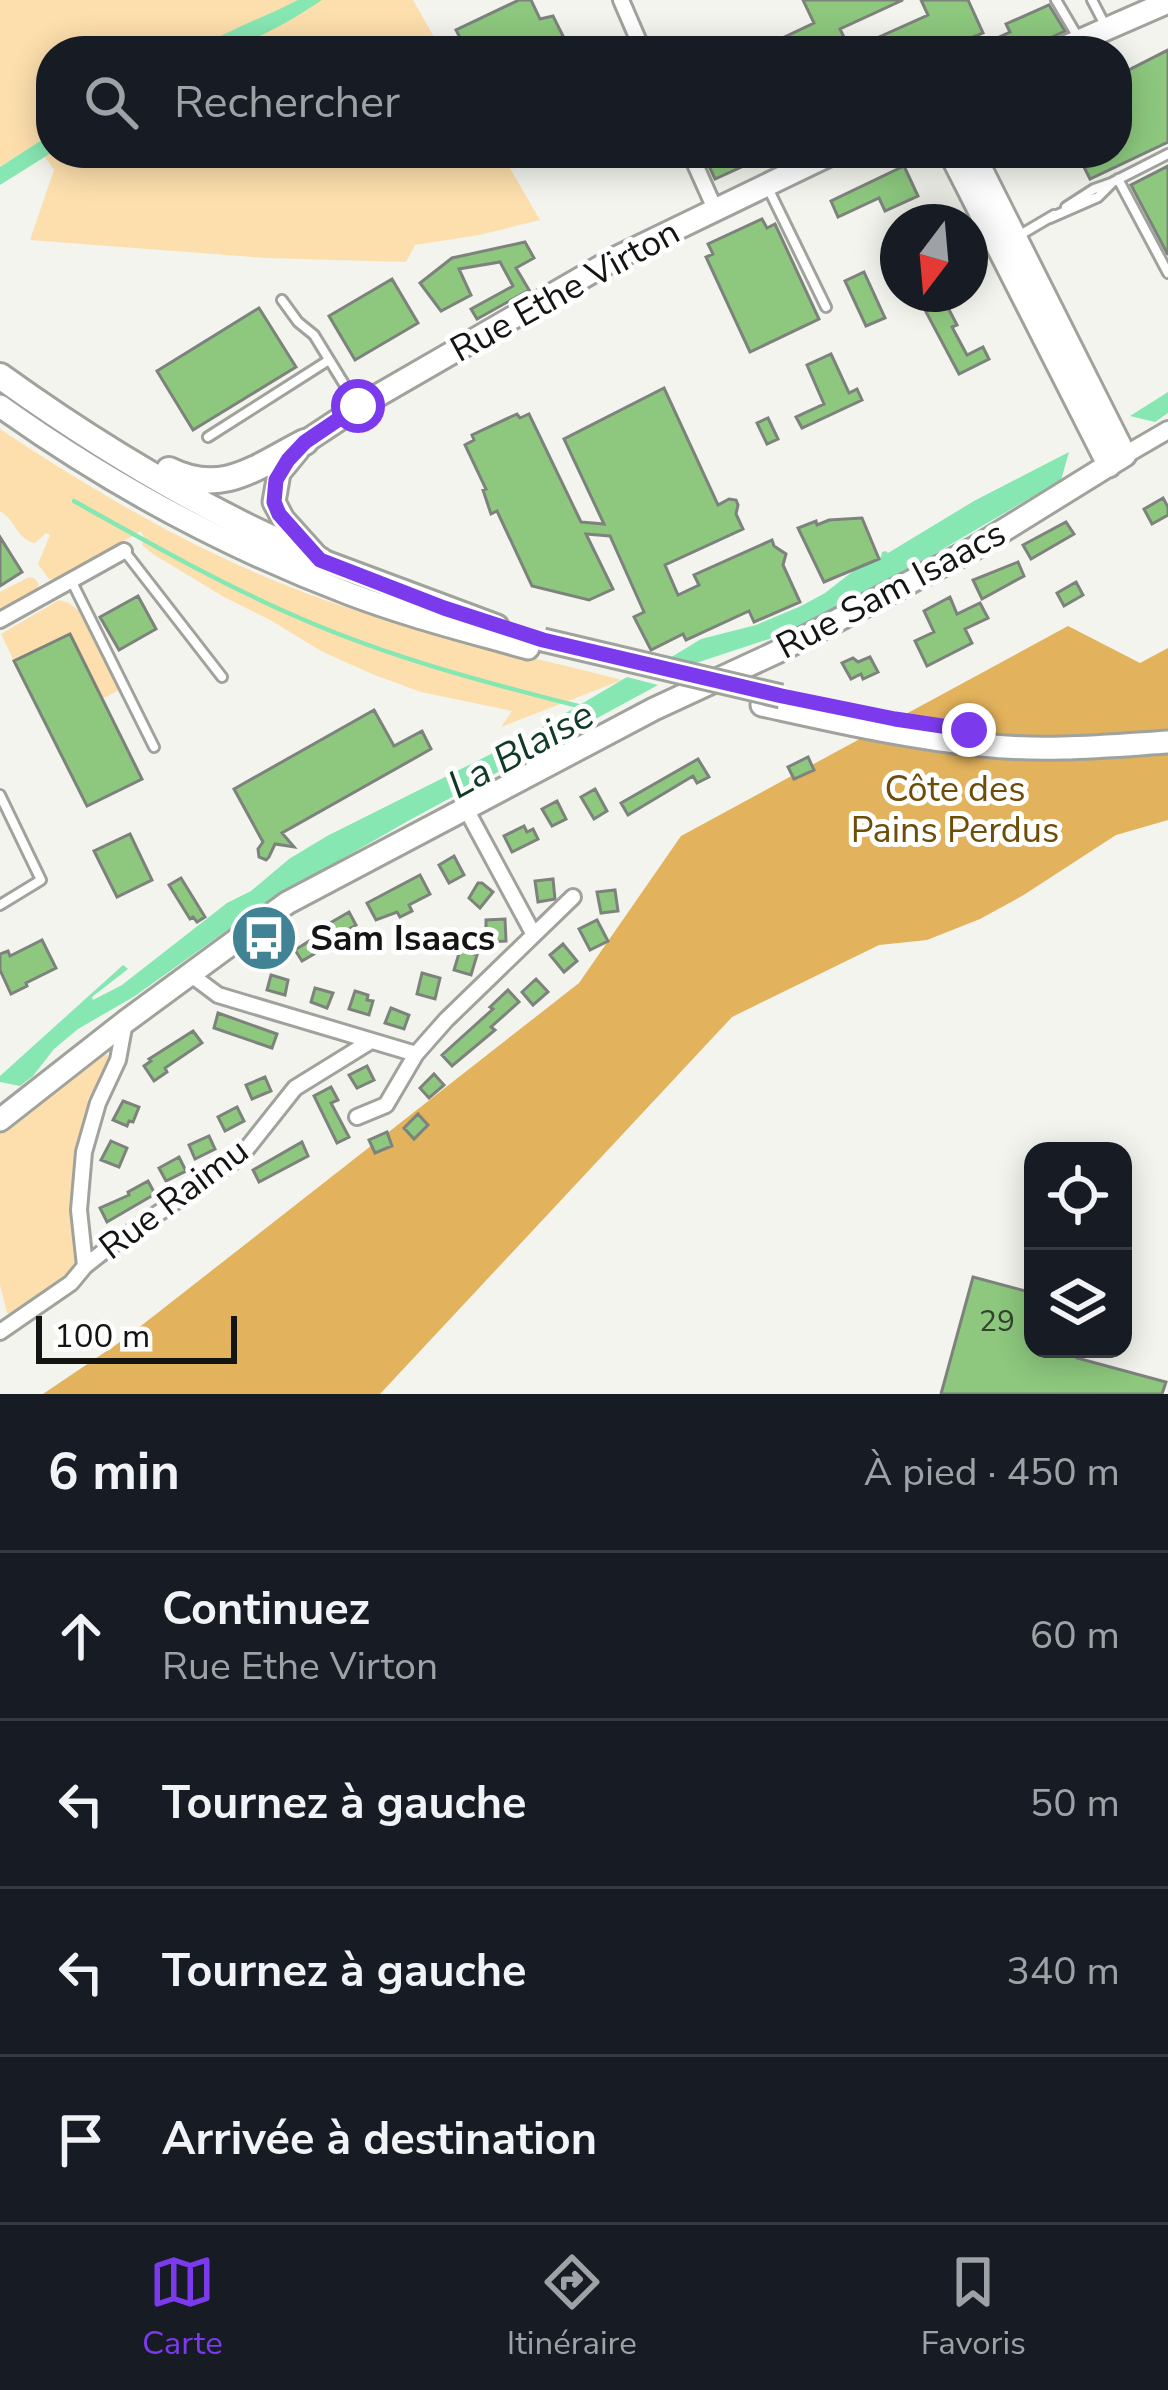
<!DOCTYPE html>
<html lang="fr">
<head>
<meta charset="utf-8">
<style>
	:root { --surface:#171b24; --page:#20242c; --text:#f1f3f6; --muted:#9ea1a6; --line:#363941; --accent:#7c3aed }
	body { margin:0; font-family:"Nunito Sans",sans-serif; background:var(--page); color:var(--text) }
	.controls { position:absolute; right:36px; bottom:36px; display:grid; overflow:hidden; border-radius:24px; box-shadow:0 6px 30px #0003 }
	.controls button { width:108px; height:108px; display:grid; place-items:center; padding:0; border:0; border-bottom:3px solid var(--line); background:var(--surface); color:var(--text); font:60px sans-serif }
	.compass { position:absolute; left:880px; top:204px; width:108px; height:108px; border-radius:50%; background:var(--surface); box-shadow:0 6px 30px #0003; rotate:196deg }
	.scale { position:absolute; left:36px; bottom:30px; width:201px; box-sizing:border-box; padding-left:12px; border:6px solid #141512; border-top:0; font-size:33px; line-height:42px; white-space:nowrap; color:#141512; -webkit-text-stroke:9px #fff; paint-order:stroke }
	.stop { position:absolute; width:36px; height:36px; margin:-27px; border:9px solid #7c3aed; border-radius:50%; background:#fff }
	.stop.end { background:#7c3aed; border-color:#fff; box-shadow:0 3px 12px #0008 }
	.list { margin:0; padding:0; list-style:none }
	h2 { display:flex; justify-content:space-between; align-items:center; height:156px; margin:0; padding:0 48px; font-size:51px }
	h2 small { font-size:39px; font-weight:400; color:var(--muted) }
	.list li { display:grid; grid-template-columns:78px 1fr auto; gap:36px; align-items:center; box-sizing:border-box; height:168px; padding:0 48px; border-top:3px solid var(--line) }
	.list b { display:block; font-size:45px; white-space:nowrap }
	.list p { margin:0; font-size:39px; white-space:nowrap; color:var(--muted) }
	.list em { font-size:39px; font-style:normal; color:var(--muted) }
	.icon { flex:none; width:66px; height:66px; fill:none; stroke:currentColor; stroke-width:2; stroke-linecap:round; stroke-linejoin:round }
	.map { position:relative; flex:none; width:1168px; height:1394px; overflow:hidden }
	.search { position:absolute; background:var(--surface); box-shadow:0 6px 30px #0003; left:36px; right:36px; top:36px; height:132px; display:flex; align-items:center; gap:30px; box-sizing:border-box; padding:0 42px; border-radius:48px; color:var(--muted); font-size:45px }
	.sheet { height:828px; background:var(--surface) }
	nav { display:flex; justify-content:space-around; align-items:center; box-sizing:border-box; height:168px; border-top:3px solid var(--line); background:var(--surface); font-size:33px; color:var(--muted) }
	nav a { display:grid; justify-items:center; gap:6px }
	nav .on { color:var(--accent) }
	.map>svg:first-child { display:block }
</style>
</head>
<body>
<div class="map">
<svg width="1168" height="1394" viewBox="0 0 1168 1394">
	<rect width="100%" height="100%" fill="#f2f4ed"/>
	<path fill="#fddfad" d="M0 0H413L442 51H51V153H501L540 220 479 235 415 245 406 262 266 258 30 240 54 170 36 144 0 167Z
		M0 429C100 496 209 559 322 599 419 634 522 654 622 680L501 727 512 711 421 692 372 674 321 651 272 621 224 597 153 554 142 545 144 537 141 531 60 579H49L38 564 50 535 46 533 35 543C17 540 15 519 0 511Z
		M29 577 34 578 39 584 36 593 0 613V592Z
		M59 600 69 603 79 611 119 690 102 699 14 661 1 634Z
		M102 1053 109 1056 111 1060 106 1075 87 1100 91 1104C72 1157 71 1208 76 1263L69 1272 10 1314 7 1313 0 1285V1132Z"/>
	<path fill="#e2b25c" d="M1068 626 1140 663 1168 648V820L1116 835 1022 896 980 919 927 940 879 945 732 1017 380 1394H43L123 1340 579 983 681 836Z"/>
	<path fill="#87e7b3" d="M298 0H322C284 25 242 51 195 51 225 31 265 17 298 0Z
		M51 134V153L0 185V167Z
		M1168 392V413L1155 422 1130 416Z
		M1069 452 1061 480 840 609H832L802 628 687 666 665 661 701 639 756 625 801 606 825 593 861 565 881 557 882 552 886 551 888 553 974 501Z
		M627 677 658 685 408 821 241 917 239 919 242 923 235 928 233 926 135 996 78 1029 54 1049 33 1076 20 1086 0 1082V1076L123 965 128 969 92 997 93 1000 122 985 227 903 251 891 289 859 327 836 525 737Z"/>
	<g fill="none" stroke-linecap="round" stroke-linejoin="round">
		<path stroke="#87e7b3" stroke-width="4.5" d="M74 501C149 543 223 585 302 619 392 658 487 683 582 707"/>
	</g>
	<path fill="#8dc87e" stroke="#7e827d" stroke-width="3" d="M519 0H531L540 19 553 16 565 40 562 42 563 45 550 51H467L456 30Z
		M803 0H903L840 29 850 50 928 15 921 0H968L983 33 947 48 948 51H755L814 23Z
		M1049 5 1065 31 1022 51H969L1010 32 1006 24Z
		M1168 50V142L1090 179 1077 153H1117V76Z
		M703 153H772L715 179Z
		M904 166 918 196 885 211 879 198 838 217 831 201Z
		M1168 166V255L1131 185Z
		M762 219 767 228 775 224 819 319 750 352 706 257 713 254 708 244Z
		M525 242 534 258 516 268 529 290 477 319 471 309 513 286 500 262 459 269 471 295 441 311 420 283 452 258Z
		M864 272 885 318 866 326 845 281Z
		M392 279 418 323 355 360 329 316Z
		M945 302 957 325 952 327 967 355 983 347 989 359 959 374 926 312Z
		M259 308 296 367 193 430 157 371Z
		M831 354 849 393 857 389 862 400 802 428 796 417 824 404 807 365Z
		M664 388 718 505 729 499 736 500 738 505 736 514 743 529 665 565 678 595 699 585 694 575 772 540 774 546 786 554 783 565 800 602 754 622 749 611 686 640 683 634 651 650 634 617 644 612 610 536 586 534 613 589 589 600 532 586 497 511 491 514 483 490 486 489 465 445 474 440 472 435 517 414 520 418 529 414 581 522 604 524 564 439Z
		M768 418 778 439 767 444 757 423Z
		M1163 498 1168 507V515L1152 524 1144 509Z
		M862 518 879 559 824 582 798 528 816 521 817 525 829 520Z
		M1066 522 1074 534 1031 559 1023 545Z
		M0 537 22 572 0 586Z
		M1018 562 1024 576 982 599 973 580Z
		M1076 582 1083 595 1064 606 1057 593Z
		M138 596 156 629 119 650 100 617Z
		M950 597 957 614 980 603 988 618 965 629 972 643 927 666 915 641 934 632 924 611Z
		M70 634 142 779 87 806 14 661Z
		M870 657 878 672 863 679 861 674 851 679 842 663 853 658 858 662Z
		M374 710 394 746 422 731 431 749 282 833 294 847 275 844 269 857 266 860 259 857 258 849 263 842 234 789Z
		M808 757 814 770 794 779 788 767Z
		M698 759 709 777 697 783 693 776 628 815 621 803Z
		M595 789 607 811 594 819 581 797Z
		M557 801 566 819 552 826 542 809Z
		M524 826 527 832 533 829 538 839 512 852 504 836Z
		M130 834 152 880 117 897 94 851Z
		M454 856 464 875 449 883 439 865Z
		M420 875 430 894 409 905 412 911 400 917 397 912 376 920 367 903Z
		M181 878 205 917 197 922 193 917 190 919 169 885Z
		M553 879 555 899 538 902 535 881Z
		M478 883H482L493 892 480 908 469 898Z
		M615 890 618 911 601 913 597 892Z
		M349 912 356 925 338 936 330 923Z
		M505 919 506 941 486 942V920Z
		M597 920 608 941 590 950 579 929Z
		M314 938 321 950 302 961 295 950Z
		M42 940 56 968 26 983 27 986 11 994 0 970V954L8 951 10 956Z
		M563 944 577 961 564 972 550 955Z
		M460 950 477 955 471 975 454 970Z
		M422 973 440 978 435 999 417 994Z
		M271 975 288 980 285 995 267 990Z
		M536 979 548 992 533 1005 522 992Z
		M315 988 333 993 327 1008 311 1002Z
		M508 990 519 1002 491 1027 495 1030 452 1066 442 1055 493 1009 490 1007Z
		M355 991 368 995 367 1000 373 1001 369 1015 349 1009Z
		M391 1008 409 1015 404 1029 385 1023Z
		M218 1013 277 1034 272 1048 214 1028Z
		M193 1031 202 1043 165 1068 167 1072 154 1081 144 1066 151 1061 149 1059Z
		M367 1066 374 1080 357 1088 349 1075Z
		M434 1074 444 1085 429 1098 420 1088Z
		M265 1077 271 1091 252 1099 246 1085Z
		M331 1087 338 1100 331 1103 349 1137 337 1143 314 1096Z
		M123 1101 139 1107 133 1122 129 1121 127 1126 113 1120Z
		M237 1107 244 1121 225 1131 218 1117Z
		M418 1114 428 1125 414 1139 404 1128Z
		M387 1132 392 1146 375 1153 369 1140Z
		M209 1136 215 1149 195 1159 189 1145Z
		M111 1141 127 1148 119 1167 101 1160Z
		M302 1142 308 1156 259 1182 253 1170Z
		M179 1157 186 1171 166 1181 159 1168Z
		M148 1181 155 1194 107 1222 100 1208 129 1195 128 1192Z
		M973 1277 1033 1293V1349H1080L1077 1358 1166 1382 1162 1394H941Z"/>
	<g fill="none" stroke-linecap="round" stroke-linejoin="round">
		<defs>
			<path id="service" d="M1056 0 1079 39
				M1092 0 1106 27
				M1118 179 1168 273
				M767 186 826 307
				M1066 207 1094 189 1111 183
				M1050 218 1098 197 1113 182 1168 154
				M1020 235 1054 215
				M282 300 298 322 314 335 357 405
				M208 437 329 360
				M125 552 222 677
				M72 582 154 747
				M0 795 41 880 0 905"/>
			<path id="minor" d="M621 0 643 51
				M690 153 715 209
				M0 620 124 551
				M465 807 534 935
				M190 974 218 995 416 1054
				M357 1117 386 1105 416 1054 446 1020 573 897
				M85 1266 79 1210 84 1152 98 1103 118 1060 125 1022
				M0 1332 71 1283 85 1266 108 1248 241 1156 295 1088 371 1041"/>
			<path id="tertiary" d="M1125 455 1168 430"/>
			<path id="secondary" d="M1056 51 1168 2
				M950 153 1109 466
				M305 442 358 407 616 258 833 153
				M0 1120 125 1022 287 903 654 709 777 652 975 548 1125 455 973 153"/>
			<path id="primary" d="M0 406C108 483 226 547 350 594 408 616 468 631 528 648
				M298 450 279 473 274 502 283 519 320 560 497 626
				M762 705C835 721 908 738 982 745 1044 752 1106 746 1168 742"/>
			<path id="trunk" d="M0 376C100 448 207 512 320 560
				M169 470C223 497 257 466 305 442"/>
		</defs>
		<use href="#service" stroke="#a0a29c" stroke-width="14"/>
		<use href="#minor" stroke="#a0a29c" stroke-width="20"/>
		<use href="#tertiary" stroke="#a0a29c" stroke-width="22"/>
		<use href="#secondary" stroke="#a0a29c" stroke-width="27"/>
		<use href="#primary" stroke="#a0a29c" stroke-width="27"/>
		<use href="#trunk" stroke="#a0a29c" stroke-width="30"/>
		<use href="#service" stroke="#fff" stroke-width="8"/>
		<use href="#minor" stroke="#fff" stroke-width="14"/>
		<use href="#tertiary" stroke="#fff" stroke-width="16"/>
		<use href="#secondary" stroke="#fff" stroke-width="21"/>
		<use href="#primary" stroke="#fff" stroke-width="21"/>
		<use href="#trunk" stroke="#fff" stroke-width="24"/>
		<defs>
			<path id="primary-bridge" d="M543 640 781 696"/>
		</defs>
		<use href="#primary-bridge" stroke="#a0a29c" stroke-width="27" stroke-linecap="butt"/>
		<use href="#primary-bridge" stroke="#fff" stroke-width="21"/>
	</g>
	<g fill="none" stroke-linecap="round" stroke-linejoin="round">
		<path stroke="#7c3aed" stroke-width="15" d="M358 406 305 442 288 460 276 480 274 502 279 514 320 560 444 608 543 640 782 696 895 719 969 730"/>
	</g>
	<defs>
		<symbol id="bus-disc" viewBox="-11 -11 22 22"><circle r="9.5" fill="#418394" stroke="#fff"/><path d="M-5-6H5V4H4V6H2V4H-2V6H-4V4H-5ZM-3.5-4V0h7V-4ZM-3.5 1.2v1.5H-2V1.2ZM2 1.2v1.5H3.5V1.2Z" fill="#fff"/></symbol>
	</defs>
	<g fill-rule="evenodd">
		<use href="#bus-disc" x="226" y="900" width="76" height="76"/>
	</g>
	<g text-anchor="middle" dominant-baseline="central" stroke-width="10" stroke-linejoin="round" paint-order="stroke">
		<g font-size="30" fill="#32422d">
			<text x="997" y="1321">29</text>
		</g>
		<g font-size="36" fill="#141512" stroke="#fff">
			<text transform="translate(565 291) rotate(-29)">Rue Ethe Virton</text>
			<text transform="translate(891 590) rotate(-28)">Rue Sam Isaacs</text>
			<text transform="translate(174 1199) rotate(-37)">Rue Raimu</text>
		</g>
		<g font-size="36" fill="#6d4d07" stroke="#fff">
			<text x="955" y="789">Côte des<tspan x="955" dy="41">Pains Perdus</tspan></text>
		</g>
		<g font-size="36" font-weight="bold" fill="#141512" stroke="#fff" text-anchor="start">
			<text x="310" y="938">Sam Isaacs</text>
		</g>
		<g font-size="39" font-style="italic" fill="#113b27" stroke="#fff">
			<text transform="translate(521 750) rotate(-29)">La Blaise</text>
		</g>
	</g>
</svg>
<div class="controls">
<button><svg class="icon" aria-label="locate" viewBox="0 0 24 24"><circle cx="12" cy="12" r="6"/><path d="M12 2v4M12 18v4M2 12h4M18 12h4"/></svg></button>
<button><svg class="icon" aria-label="layers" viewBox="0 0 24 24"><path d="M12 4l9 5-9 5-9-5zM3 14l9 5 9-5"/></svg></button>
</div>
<svg class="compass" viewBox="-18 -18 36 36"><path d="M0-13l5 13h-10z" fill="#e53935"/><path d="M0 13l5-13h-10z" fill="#9ea1a6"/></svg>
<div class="scale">100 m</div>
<div class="stop" style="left:358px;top:406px"></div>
<div class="stop end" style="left:969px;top:730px"></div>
<div class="search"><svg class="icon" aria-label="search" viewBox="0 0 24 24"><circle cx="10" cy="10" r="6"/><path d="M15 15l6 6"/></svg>Rechercher</div>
</div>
<section class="sheet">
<h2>6 min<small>À pied · 450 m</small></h2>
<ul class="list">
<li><svg class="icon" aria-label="ahead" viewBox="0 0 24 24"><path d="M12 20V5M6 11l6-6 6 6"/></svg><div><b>Continuez</b><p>Rue Ethe Virton</p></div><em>60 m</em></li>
<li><svg class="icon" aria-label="left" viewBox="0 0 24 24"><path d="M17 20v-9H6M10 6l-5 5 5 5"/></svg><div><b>Tournez à gauche</b></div><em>50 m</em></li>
<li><svg class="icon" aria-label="left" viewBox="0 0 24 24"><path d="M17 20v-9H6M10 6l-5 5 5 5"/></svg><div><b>Tournez à gauche</b></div><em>340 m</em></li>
<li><svg class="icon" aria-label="arrive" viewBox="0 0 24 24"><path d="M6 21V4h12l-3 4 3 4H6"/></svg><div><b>Arrivée à destination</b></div></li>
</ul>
</section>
<nav>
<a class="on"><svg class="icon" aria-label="map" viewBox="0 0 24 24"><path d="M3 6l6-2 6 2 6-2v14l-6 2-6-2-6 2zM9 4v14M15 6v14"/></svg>Carte</a>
<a><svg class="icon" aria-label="directions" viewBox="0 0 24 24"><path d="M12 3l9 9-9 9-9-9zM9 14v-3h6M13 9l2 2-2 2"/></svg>Itinéraire</a>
<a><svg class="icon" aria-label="saved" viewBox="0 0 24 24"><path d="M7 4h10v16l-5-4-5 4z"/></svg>Favoris</a>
</nav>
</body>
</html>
